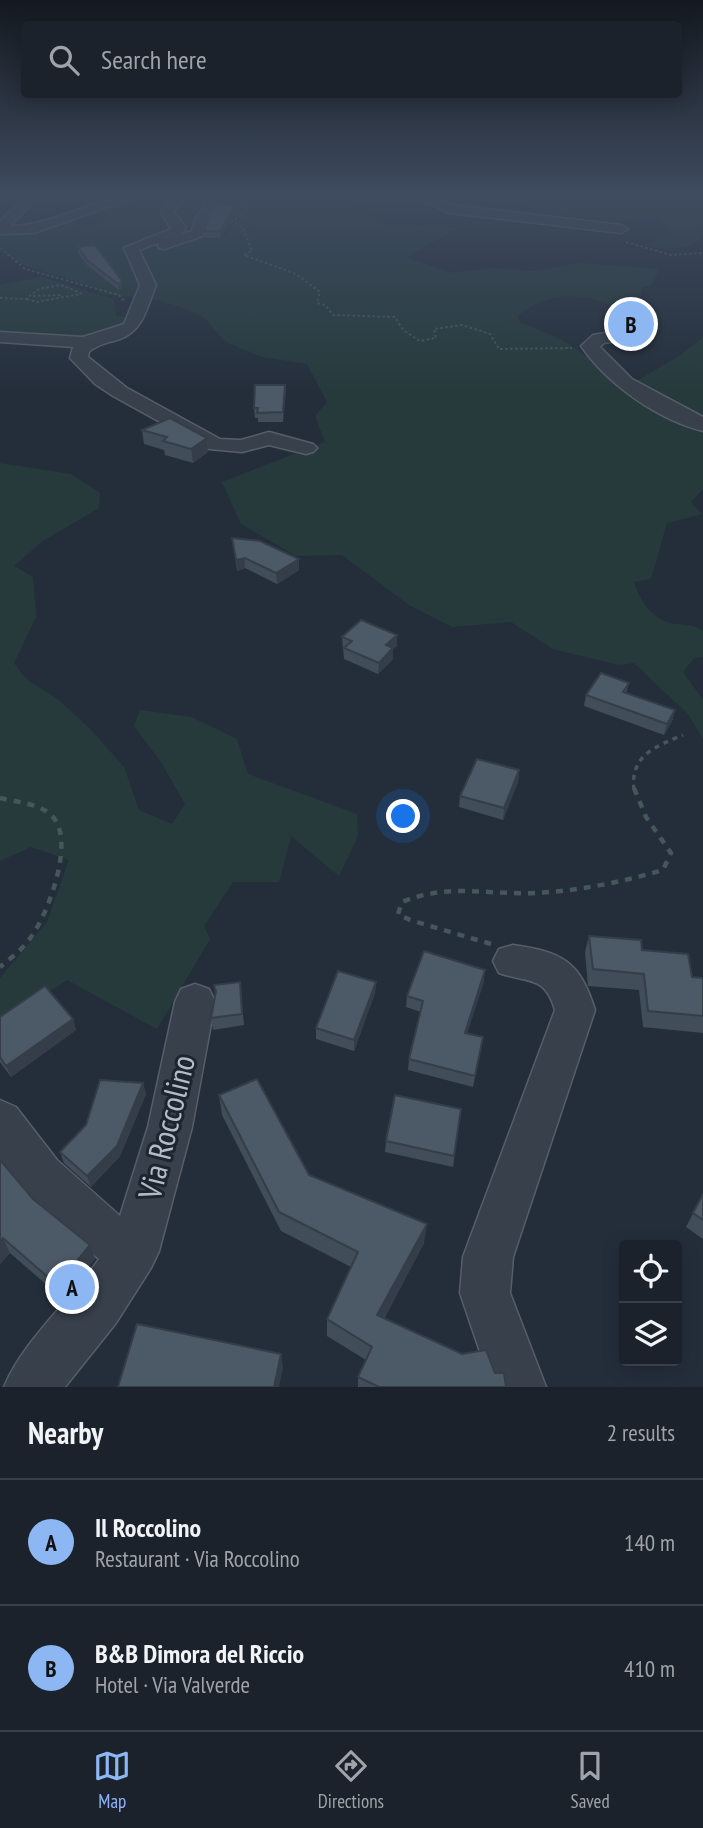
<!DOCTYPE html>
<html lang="en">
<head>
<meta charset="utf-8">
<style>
	:root { --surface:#1b222c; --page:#242a34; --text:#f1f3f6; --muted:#a0a4a9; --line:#393f48; --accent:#8cb7f3 }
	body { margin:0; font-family:"PT Sans Narrow",sans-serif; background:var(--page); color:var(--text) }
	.controls { position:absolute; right:21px; bottom:21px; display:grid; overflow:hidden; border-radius:7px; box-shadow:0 4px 18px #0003 }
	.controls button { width:63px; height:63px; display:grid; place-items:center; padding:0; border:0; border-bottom:2px solid var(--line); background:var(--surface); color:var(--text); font:35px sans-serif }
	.you { position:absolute; left:404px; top:817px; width:24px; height:24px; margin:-18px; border:5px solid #fff; border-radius:50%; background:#1a73e8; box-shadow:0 0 0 10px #1a73e833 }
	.badge { display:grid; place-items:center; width:46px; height:46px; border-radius:50%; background:var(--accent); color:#111; font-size:23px; font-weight:700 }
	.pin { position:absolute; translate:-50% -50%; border:4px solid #fff; box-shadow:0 2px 7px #0006 }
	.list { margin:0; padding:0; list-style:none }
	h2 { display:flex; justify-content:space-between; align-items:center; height:91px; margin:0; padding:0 28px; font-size:30px }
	h2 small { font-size:23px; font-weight:400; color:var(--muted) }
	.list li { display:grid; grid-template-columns:46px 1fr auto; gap:21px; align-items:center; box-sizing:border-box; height:126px; padding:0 28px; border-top:2px solid var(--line) }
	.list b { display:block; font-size:26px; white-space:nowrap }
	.list p { margin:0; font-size:23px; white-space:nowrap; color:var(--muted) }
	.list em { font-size:23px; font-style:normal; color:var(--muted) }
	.icon { flex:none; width:38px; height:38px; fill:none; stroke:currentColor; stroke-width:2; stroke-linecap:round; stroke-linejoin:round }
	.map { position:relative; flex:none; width:703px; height:1387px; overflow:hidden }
	.search { position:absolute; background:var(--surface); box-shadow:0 4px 18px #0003; left:21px; right:21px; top:21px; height:77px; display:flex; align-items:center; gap:18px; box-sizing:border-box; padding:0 24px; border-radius:7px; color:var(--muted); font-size:26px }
	.sheet { height:343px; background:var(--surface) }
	nav { display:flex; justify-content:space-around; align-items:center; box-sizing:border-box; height:98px; border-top:2px solid var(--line); background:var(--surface); font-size:19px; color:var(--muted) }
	nav a { display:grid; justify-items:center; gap:4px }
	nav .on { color:var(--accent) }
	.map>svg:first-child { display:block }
</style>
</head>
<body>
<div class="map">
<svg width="703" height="1387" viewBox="0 0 703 1387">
	<rect width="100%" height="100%" fill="#242e3b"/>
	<path fill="#263a3c" d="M94 197H207L208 205 197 215 188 238 223 239 231 228 227 217 237 211 242 203 230 197H391L400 201 367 204 353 209 385 224 459 228 406 257 451 273 494 268 535 271 580 263 659 269 653 283 641 289V296L634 307C614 309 614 305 597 300 569 292 540 297 518 316L520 322 564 341 615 376 633 383 679 356 703 337V489L691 502 702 514 667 523 651 579 634 582C639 599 652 619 670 623 681 625 694 624 703 631V657L694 658 683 672 703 700V739L688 714 634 663 618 665 553 649 511 622 452 627 409 605 342 555 296 556 241 524 222 482 325 442 315 416 327 402 307 364 262 357 242 349 223 340 206 319 186 309 159 300 100 294 94 287 25 266 0 250V231C28 221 50 217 79 224L81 228 107 218 100 215 77 219 102 207 83 202Z
		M491 197H703V236L689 247 652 248 646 245 670 232 660 220C636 214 627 223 606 221 573 219 522 208 491 197Z
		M41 277 114 299 116 316 130 317C96 350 42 336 0 333V285Z
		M0 463 71 474 100 493 99 508 43 541 14 566 33 577 36 617 14 663 26 679 59 700 93 732 124 767 139 810 172 824 185 804 161 762 134 726 140 710 191 717 237 739 248 774 357 814 358 836 339 876 291 836 279 882H233L204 926 210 939 157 1029 67 980 0 1024V978L47 922 69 860 31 847 0 861Z"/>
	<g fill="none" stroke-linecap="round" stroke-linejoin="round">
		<defs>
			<path id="minor" d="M25 197H38L10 226C54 226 92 197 136 197L34 233 0 234V221Z
				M171 197H183L174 212 186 227 181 234 192 231C196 211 204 211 209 197H221L218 207 208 216 203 236 164 249 159 248 158 243 139 250 156 285C147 307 144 330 120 339 108 343 98 344 89 352L88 357 127 388 220 439 241 440 269 432 313 444 317 448 313 452 306 454 269 445 242 452 209 449 113 396 95 384 70 358 73 347 0 342V332L83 337 124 324 140 285 124 248 171 229 161 212Z
				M416 197H432L452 205 621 225 628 229 621 233 449 213Z
				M635 328 641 329 644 333 641 337 604 343 600 347 632 379 703 417V431C658 420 607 384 581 346L593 335Z
				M513 945C562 952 580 961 595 1010L513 1257 510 1293 546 1387H492L460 1293 463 1257 555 1010C545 975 528 983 499 973L493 961 499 949Z
				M195 984 209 989 215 1002 192 1127 159 1251 151 1268 116 1323 65 1387H4C23 1341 70 1301 99 1259L42 1212 0 1163V1100L16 1107 57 1160 120 1216 148 1127 175 1002 181 989Z"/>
		</defs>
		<use href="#minor" stroke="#565e69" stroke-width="3"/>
		<path stroke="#445759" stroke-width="2" stroke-dasharray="2.5 2.5" stroke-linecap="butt" d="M238 197 248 211 232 221 243 228 252 251 244 255 296 274 320 292 317 303 325 305 333 315 395 317 403 330 420 341 436 338 434 329 462 325 490 334 499 349 572 348
			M626 242 671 255 703 253
			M0 248 25 269 119 295 124 301
			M33 296 62 295
			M0 298 26 299 39 289 61 285 83 294
			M27 299 36 302 81 294"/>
		<path stroke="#445759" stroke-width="3.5" stroke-dasharray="5 5" stroke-linecap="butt" d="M634 790C630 755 655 747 683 735"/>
		<path stroke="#445759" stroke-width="4.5" stroke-dasharray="7 7" stroke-linecap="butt" d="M0 798C16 802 38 803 51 815 77 838 48 914 31 937 23 949 11 958 0 967
			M491 944 410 920 398 914 402 902C447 883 489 895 535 893 578 891 622 882 663 870L671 853 646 817 634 788"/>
		<use href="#minor" fill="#37404b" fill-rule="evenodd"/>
	</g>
	<path fill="#414d59" d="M235 206 236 212 220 238H205L204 231Z
		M78 247 122 281V287L119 290 88 266 78 253Z
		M285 385 283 422H258V418H255L254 408Z
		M142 430 207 438 208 452 193 463 165 455 164 450 144 444Z
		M232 538 299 570 277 584 245 568 237 571Z
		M397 635V646L393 649V659L378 674 344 659 342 637Z
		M629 683 626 693 675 710 672 721 664 735 584 706 586 695Z
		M519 770 518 782 503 820 459 807 460 796Z
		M589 936 642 950 692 977 703 978V1033L643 1027 639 990 588 986 585 952Z
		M484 981 467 1033 481 1048 473 1087 408 1070 409 1059 421 1012 406 1007 407 996Z
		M240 982 244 1025 213 1030 211 1018 215 995 214 985Z
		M376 982 375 993 354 1051 316 1039V1028Z
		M0 1017 73 1019 76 1030 11 1077 0 1062Z
		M143 1083 146 1094 120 1156 91 1187 64 1163 60 1152Z
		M219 1095 309 1175 424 1243 384 1318 495 1373 506 1387H358V1377L366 1360 327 1336V1319L351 1267 281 1231 222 1115Z
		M461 1109 453 1167 385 1152 386 1141Z
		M0 1160 33 1199 95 1259 63 1299 10 1253 0 1264Z
		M703 1194V1239L686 1227Z"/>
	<path fill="#353e48" d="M235 206 236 212 220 238V231Z
		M122 281V287L119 290 118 284Z
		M285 385 286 394 283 422V412Z
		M207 438 208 452 193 463 191 449Z
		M245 558V568L237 571 236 560Z
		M299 559V570L277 584 276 573Z
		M397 635V646L393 649V659L378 674 379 663 386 645Z
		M675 710 672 721 664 735 667 724Z
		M519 770 518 782 503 820 504 808Z
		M485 970 484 981 464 1044 465 1033Z
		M376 982 375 993 354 1051V1040Z
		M73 1019 76 1030 11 1077 6 1066Z
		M143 1083 146 1094 120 1156 91 1187 87 1176Z
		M427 1224 424 1243 377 1333V1315Z
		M3 1238 10 1253 0 1264V1241Z
		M90 1245 95 1259 63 1299 57 1285Z
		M281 1354 283 1367 279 1387H274Z"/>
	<path fill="#4c5967" stroke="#353e48" stroke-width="2" d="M217 205 235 206 220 231H204L210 211Z
		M95 245 122 281 118 284 87 260 78 247Z
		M255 385H285L283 412 257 413 258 408H254Z
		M170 418 207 438 191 449 163 441 167 437 142 430Z
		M232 538 260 541 299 559 276 573 245 558 236 560Z
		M361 620 397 635 386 645 393 648 379 663 344 648 352 641 342 637Z
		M601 673 629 683 623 692 675 710 667 724 586 695Z
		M477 759 519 770 504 808 460 796Z
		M589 936 641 940 642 950 688 954 692 977 703 978V1016L648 1011 644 974 593 969Z
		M424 951 485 970 465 1033 483 1037 475 1076 409 1059 423 1001 407 996Z
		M338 971 376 982 354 1040 316 1028Z
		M240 982 242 1014 211 1018 216 991 214 985Z
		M45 986 73 1019 6 1066 0 1057V1017Z
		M257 1079 309 1175 427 1224 377 1315 462 1354 486 1350 495 1373H504L506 1387H379L358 1377 372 1347 327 1319 358 1252 279 1212 219 1095Z
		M100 1080 143 1083 117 1146 87 1176 60 1152 86 1125Z
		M395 1095 461 1109 454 1156 386 1141Z
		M0 1160 33 1199 90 1245 57 1285 3 1238 0 1241Z
		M703 1194V1220L693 1213Z
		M137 1324 281 1354 274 1387H118Z"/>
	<linearGradient id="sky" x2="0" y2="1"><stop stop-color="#141920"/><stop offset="0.5" stop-color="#3f4c60"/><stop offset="1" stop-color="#3f4c60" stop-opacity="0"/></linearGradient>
	<rect width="703" height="391" fill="url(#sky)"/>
	<g text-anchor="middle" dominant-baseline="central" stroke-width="6" stroke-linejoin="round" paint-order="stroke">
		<g font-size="32" fill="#b3bbc7" stroke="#1d2530">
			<text transform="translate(166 1127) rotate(-76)">Via Roccolino</text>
		</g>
	</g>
</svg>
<div class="controls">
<button><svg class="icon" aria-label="locate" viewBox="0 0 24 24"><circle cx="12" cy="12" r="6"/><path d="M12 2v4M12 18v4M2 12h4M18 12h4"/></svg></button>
<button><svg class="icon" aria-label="layers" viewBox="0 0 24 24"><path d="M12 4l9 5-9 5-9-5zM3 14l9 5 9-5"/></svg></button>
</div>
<div class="you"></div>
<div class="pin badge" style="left:72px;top:1287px">A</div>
<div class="pin badge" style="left:631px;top:324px">B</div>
<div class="search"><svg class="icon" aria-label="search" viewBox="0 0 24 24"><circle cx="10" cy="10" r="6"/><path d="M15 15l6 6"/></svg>Search here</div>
</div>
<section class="sheet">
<h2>Nearby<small>2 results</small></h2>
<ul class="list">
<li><span class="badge">A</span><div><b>Il Roccolino</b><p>Restaurant · Via Roccolino</p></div><em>140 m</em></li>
<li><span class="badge">B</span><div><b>B&amp;B Dimora del Riccio</b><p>Hotel · Via Valverde</p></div><em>410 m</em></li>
</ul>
</section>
<nav>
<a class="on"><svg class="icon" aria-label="map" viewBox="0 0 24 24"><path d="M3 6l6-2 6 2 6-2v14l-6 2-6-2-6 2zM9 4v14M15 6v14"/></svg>Map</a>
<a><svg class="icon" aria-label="directions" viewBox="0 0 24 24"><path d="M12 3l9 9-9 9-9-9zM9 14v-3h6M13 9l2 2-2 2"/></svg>Directions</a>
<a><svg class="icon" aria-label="saved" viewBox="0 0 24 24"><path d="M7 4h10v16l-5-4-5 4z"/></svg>Saved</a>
</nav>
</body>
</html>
